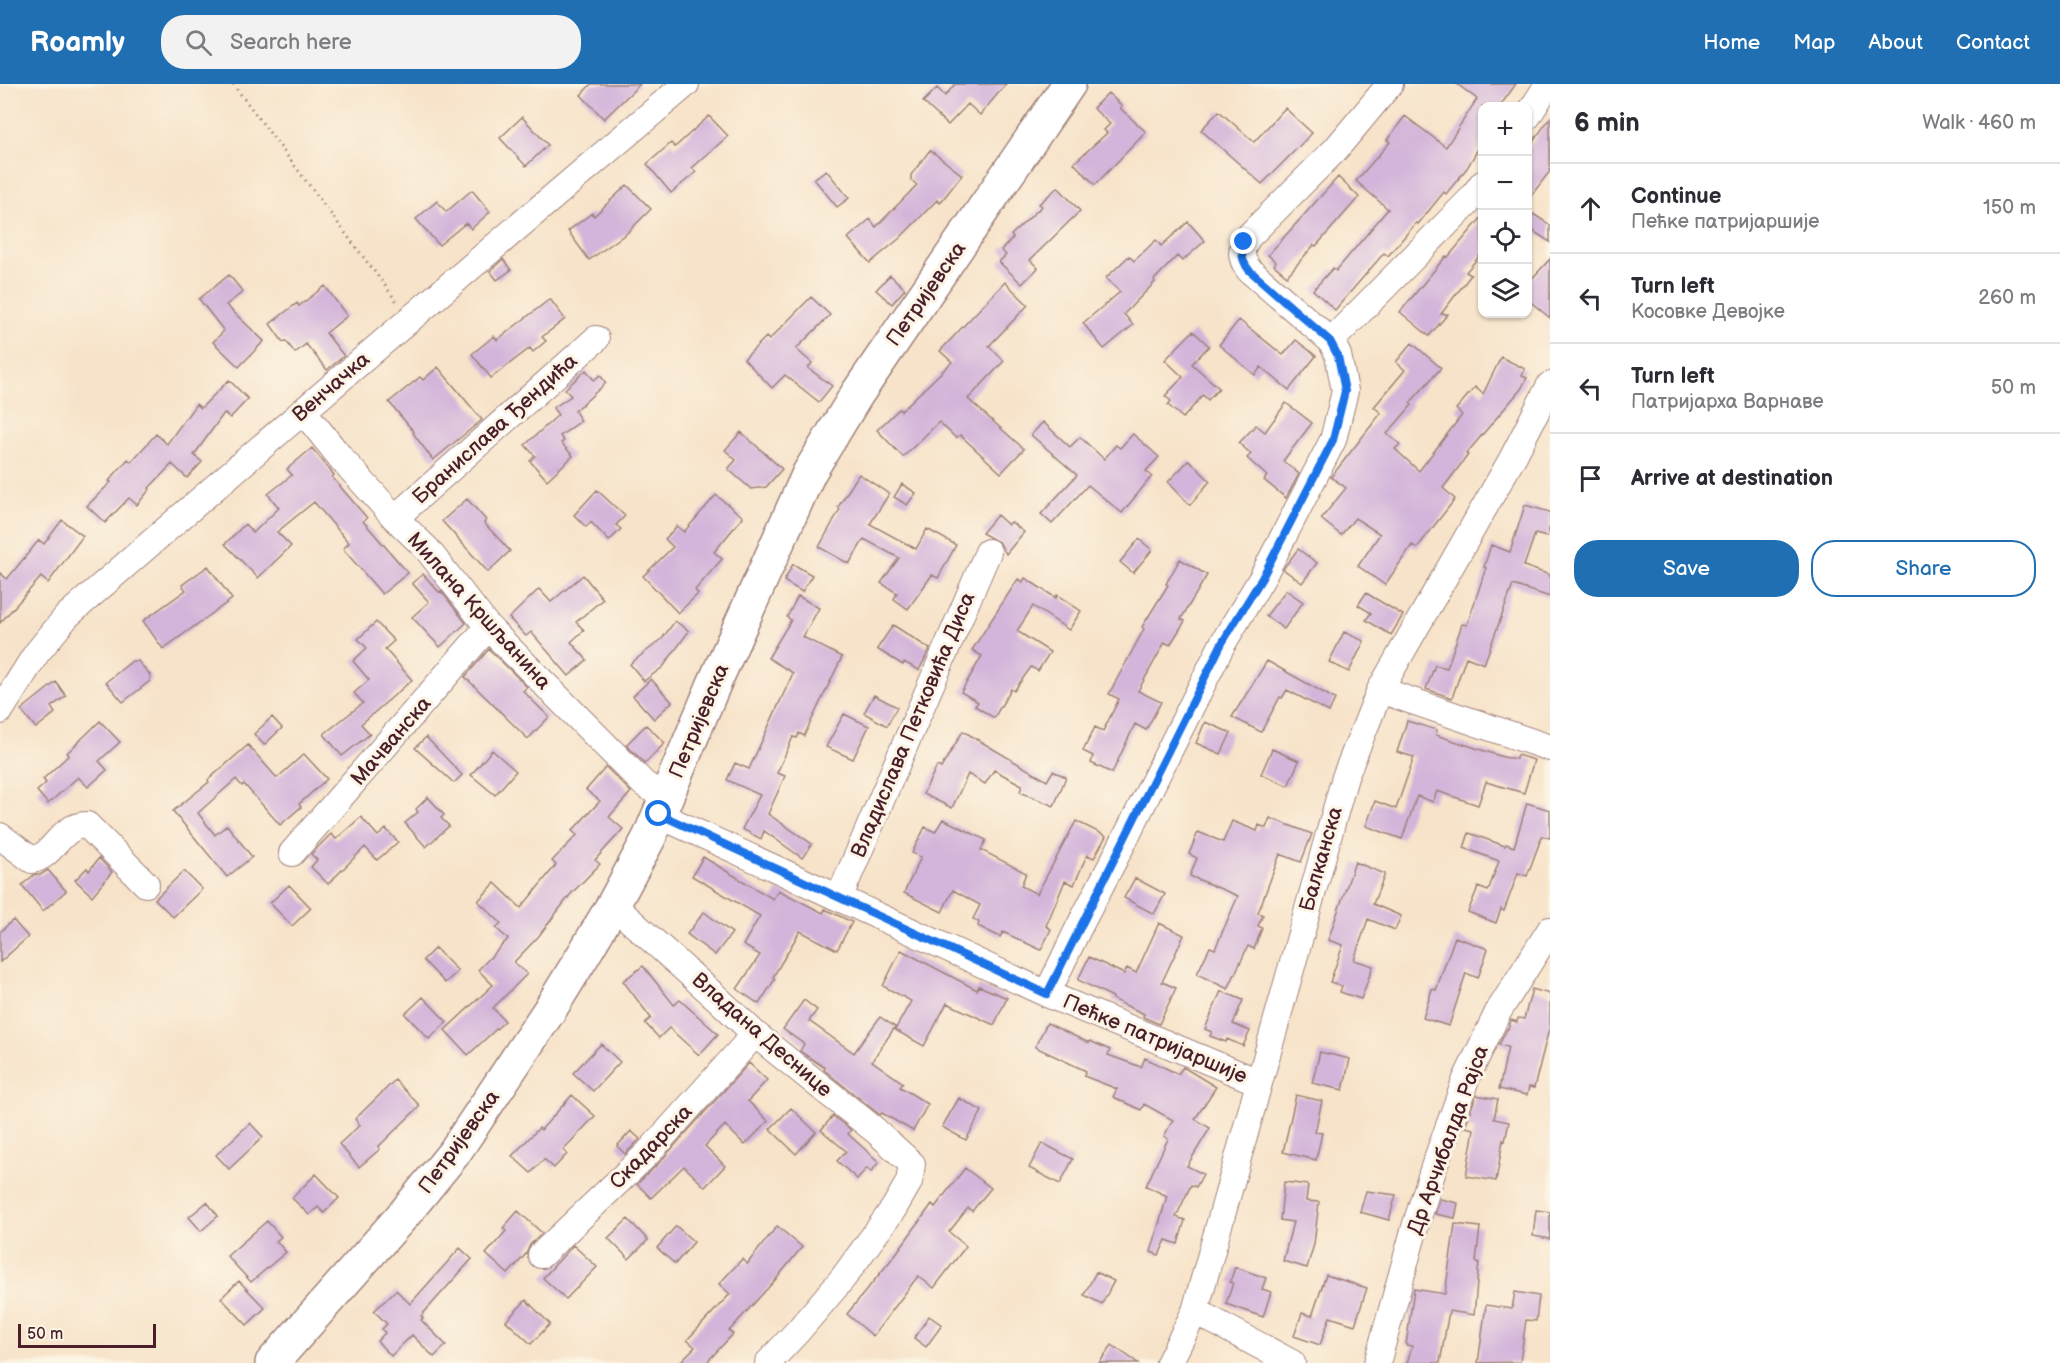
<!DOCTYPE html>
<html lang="en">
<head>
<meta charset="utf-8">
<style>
	:root { --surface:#fff; --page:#f2f2f3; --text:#2b2b33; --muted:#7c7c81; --line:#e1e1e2; --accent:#1f6fb2 }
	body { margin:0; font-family:"Balsamiq Sans",sans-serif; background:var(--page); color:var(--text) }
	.controls { position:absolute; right:18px; top:18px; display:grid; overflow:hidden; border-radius:12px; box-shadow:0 2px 4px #0004 }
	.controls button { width:54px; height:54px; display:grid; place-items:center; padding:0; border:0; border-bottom:2px solid var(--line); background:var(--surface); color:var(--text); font:30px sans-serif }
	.scale { position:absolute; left:18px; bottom:15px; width:138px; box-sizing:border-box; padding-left:6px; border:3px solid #4a1f2b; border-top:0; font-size:16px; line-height:21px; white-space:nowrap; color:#4a1f2b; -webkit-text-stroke:4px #fcf5e5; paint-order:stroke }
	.stop { position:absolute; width:18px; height:18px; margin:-14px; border:4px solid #1a73e8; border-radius:50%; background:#fff }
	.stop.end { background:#1a73e8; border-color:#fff; box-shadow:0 2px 6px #0008 }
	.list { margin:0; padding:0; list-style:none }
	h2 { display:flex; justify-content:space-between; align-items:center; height:78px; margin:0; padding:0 24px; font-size:26px }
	h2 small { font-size:20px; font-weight:400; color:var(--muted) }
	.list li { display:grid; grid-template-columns:39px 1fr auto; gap:18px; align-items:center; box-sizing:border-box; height:90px; padding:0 24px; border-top:2px solid var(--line) }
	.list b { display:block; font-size:22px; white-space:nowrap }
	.list p { margin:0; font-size:20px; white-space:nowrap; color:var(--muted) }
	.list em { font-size:20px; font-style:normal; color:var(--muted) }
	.actions { display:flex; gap:12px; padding:18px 24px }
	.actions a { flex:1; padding:14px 0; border:2px solid var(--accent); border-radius:24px; text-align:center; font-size:21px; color:var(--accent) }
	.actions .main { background:var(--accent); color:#fff }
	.icon { flex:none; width:33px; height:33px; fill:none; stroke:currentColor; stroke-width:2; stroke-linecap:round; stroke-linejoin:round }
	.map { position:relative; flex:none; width:1550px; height:1279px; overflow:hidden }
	header { display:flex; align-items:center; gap:36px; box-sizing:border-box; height:84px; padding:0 30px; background:var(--accent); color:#fff }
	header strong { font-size:28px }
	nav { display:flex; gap:33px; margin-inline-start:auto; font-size:21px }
	.search { width:420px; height:54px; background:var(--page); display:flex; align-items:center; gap:15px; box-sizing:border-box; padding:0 21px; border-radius:24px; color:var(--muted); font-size:22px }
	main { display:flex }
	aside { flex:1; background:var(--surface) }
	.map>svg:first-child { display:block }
</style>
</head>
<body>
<header>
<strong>Roamly</strong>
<div class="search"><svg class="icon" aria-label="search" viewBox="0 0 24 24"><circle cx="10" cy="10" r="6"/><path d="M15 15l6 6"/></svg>Search here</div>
<nav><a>Home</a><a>Map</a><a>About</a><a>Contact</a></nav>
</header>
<main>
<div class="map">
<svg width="1550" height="1279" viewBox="0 0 1550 1279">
	<rect width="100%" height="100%" fill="#fcf5e5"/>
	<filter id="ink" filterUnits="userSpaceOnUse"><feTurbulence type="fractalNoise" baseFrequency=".0167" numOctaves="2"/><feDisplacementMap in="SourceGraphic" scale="12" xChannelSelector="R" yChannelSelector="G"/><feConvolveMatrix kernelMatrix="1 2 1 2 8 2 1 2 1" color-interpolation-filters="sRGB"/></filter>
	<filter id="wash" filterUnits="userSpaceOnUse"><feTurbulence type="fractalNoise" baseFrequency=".008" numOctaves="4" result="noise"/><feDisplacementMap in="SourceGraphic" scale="24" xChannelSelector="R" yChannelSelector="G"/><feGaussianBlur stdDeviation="1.35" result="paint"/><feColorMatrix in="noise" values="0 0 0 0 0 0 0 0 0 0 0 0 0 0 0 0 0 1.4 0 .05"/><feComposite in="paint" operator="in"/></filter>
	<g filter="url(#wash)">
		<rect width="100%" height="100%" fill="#f7e3c9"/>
		<g id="blocks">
			<path fill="#d3b4da" d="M591 0H640L604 35 581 11Z
				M955 0H1006L980 31 968 20 948 41 923 18 937 4 945 12Z
				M1457 0H1516L1500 22H1482V58L1467 84 1446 110 1444 108 1418 140 1416 139 1388 172 1384 169 1335 226 1313 206 1333 184 1336 187 1388 125 1356 97 1390 58 1387 56 1405 32 1446 63 1477 15Z
				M1108 9 1122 22 1120 24 1146 48 1095 101 1074 79 1107 49 1104 46 1110 40 1093 24Z
				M1285 24 1312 49 1262 100 1201 46 1219 27 1254 58Z
				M709 32 728 52 692 84 696 88 671 109 647 80 671 59 675 63Z
				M522 33 548 61 526 82 500 54Z
				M1550 34V87L1527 117V66Z
				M930 66 962 91 940 119 937 116 900 154 870 179 848 154 870 135 876 143 917 101 911 96V91Z
				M826 86 849 114 837 123 814 95Z
				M1338 93 1359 113 1316 162 1314 161 1287 192 1274 181 1276 178 1268 171Z
				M627 101 651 125 627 149 589 176 568 147 592 129 594 132Z
				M1058 103 1080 127 1030 176 1038 184 1022 200 999 178 1006 171 1001 166 1013 154 1011 151 1042 122 1039 120Z
				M472 106 490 128 471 145 466 139 439 161 416 135 437 117 446 128Z
				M1527 126 1550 141V158L1527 143Z
				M1482 133V169L1466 188 1471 191 1441 230H1448L1429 252 1400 228 1446 172 1448 173Z
				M1188 138 1205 157 1182 177 1177 172 1154 196 1155 198 1124 230 1133 241 1104 265 1083 239 1120 208 1106 194 1129 172 1134 177 1156 156 1161 162Z
				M503 175 511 186 497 196 490 187Z
				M1550 175V234L1527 215V200Z
				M229 191 243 208 226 221 264 257 239 283 213 258 224 247 199 215Z
				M890 191 905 205 892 220 876 206Z
				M1005 198 1028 221 989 262 1004 277 968 315 1024 365 1001 389 960 351 956 354 939 338 903 373 877 346 899 325 901 327 952 278 940 267Z
				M325 202 347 232 326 249 344 272 327 286 306 260 295 269 286 257 283 258 270 240 297 219 299 222Z
				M811 213 830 231 796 265 812 279 808 284 832 302 819 318 785 291 772 304 744 275 766 253 769 256Z
				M550 215 565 235 542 253 546 257 533 268 530 264 491 294 472 270 494 252 497 256Z
				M1239 236 1283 271 1296 256 1316 272 1289 306 1261 283 1255 291 1219 261Z
				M1193 247 1209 262 1192 280 1219 304 1208 316 1203 311 1183 334 1168 321 1171 317 1165 312 1183 293 1165 276Z
				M1412 259 1441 284 1410 319 1412 321 1387 350 1400 360 1395 365 1419 387 1462 331 1456 325 1475 303 1483 310 1501 273 1525 285 1522 292 1527 294 1521 305 1466 370 1468 371 1443 404 1455 415 1417 464 1412 461 1385 501 1358 482 1380 450 1355 434 1341 451 1321 435 1346 404 1331 393 1381 329 1374 323 1405 286 1396 278Z
				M438 283 482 336 433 376 413 349 414 348 389 318 420 293 423 296Z
				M586 286 594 296 600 291 606 299 575 327 581 337 560 352 564 357 561 359 573 372 547 396 530 377 535 372 525 361 558 331 553 324 571 312 565 305Z
				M229 296 248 315 230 334 224 329 194 371 202 378 187 394 172 380 149 404 150 405 137 421 129 414 105 439 87 422 111 398 109 397 128 375 131 378 156 350 167 360 196 320 201 324Z
				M1286 319 1312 339 1283 377 1299 390 1286 414 1264 396 1267 392 1247 374 1251 370 1239 359 1256 341 1265 348Z
				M1043 338 1070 363 1080 353 1104 375 1116 361 1120 364 1133 350 1159 373 1146 387 1152 392 1122 429 1088 401 1052 440 1041 430 1077 391 1031 351Z
				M741 348 782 385 766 403 751 405 728 385 736 376 725 366Z
				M312 364 334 391 332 393 367 434 363 437 408 489 382 510 343 465 349 459 314 418 277 448 291 462 258 494 225 460 245 440 253 449 279 424 268 410 292 391 287 385Z
				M1189 376 1210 397 1190 421 1168 398Z
				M859 390 889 410 870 440 916 465 927 445 956 461 938 494 932 491 908 525 894 515 897 509 881 499 899 474 864 455 849 480 819 463 840 425 838 423Z
				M902 400 916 409 907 421 894 413Z
				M597 406 625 432 616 441 621 445 609 457 591 438 586 443 574 431Z
				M716 411 743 433 714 468 722 475 695 506 698 510 678 529 643 492 673 463 665 455 677 442 684 448Z
				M467 415 486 436 484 439 510 467 488 488 442 437Z
				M1525 421 1550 428V442L1547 453 1535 450 1524 482 1550 491V513L1513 501 1484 580 1466 573 1452 614 1426 605 1435 581 1447 584 1462 540 1467 541 1486 484 1484 483 1491 461 1510 468Z
				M997 431 1008 441 1011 438 1024 448 1006 470 1000 459 982 449Z
				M62 436 83 452 48 499 41 493 0 539V489L7 495 39 456 44 460Z
				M1139 455 1152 466 1133 489 1120 478Z
				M1298 465 1317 479 1302 499 1283 485Z
				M1180 475 1207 491 1181 535 1185 537 1170 561 1165 558 1138 607 1161 618 1146 646 1135 640 1112 689 1091 679 1093 672 1083 667 1095 643 1103 647 1119 615 1109 610 1144 545 1142 543 1168 501 1166 500Z
				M793 480 812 491 802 508 784 497Z
				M208 482 232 515 163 565 143 537 186 506 182 501Z
				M423 490 439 508 441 507 466 539 440 563 412 533 429 518 412 499Z
				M583 491 603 515 576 538 584 546 571 558 587 576 569 592 531 548 526 552 509 534 539 505 551 518Z
				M1025 494 1056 514 1057 511 1081 527 1069 546 1033 522 1017 547 1050 568 1038 587 1031 583 1014 607 1011 605 994 634 975 622 978 618 961 608 982 572 972 566 1018 495 1023 498Z
				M1286 506 1303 518 1284 545 1266 532Z
				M1366 509 1403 531 1391 551 1366 536 1371 529 1358 521Z
				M798 512 819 524 803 553 842 573 804 652 799 649 797 654 793 653 777 689 785 692 768 730 812 760 802 774 764 747 761 755 742 745 760 711 727 696 735 679 749 685 793 589 768 574 791 536 787 533Z
				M675 537 689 547 663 583 644 597 630 580 662 555Z
				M376 538 394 557 385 565 412 596 361 640 370 650 342 672 324 650 363 619 354 609 369 596 353 577 367 564 358 555Z
				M893 541 930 565 919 586 904 578 903 581 877 565Z
				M1344 548 1364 557 1349 588 1329 578Z
				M489 565 527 603 523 607 549 633 528 655 465 593Z
				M132 577H138L150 591V597L123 618 106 598Z
				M1267 577 1335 615 1329 628 1287 606 1282 614 1280 613 1261 648 1232 633Z
				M651 595 672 618 654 635 633 612Z
				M56 598 66 612 51 623 55 629 36 644 21 626Z
				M874 611 897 623 887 642 864 629Z
				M844 630 869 642 853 675 826 663Z
				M272 633 282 644 264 661 254 650Z
				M100 637 120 658 99 677 107 686 88 703 78 693 48 720 37 707 46 699 43 695 69 671 67 669Z
				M1407 637 1437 646 1436 651 1503 673 1516 675 1517 671 1534 676 1524 709 1486 698 1478 721 1437 707 1433 718 1417 712 1402 755 1366 742 1375 717 1396 725 1414 673 1397 668Z
				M1205 638 1231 649 1221 670 1196 659Z
				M646 641 665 659 645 679 626 661Z
				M963 647 1047 697 1053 687 1066 693 1054 722 1020 708 1022 701 994 686 985 700 968 690 952 724 923 710 937 682 941 684Z
				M426 653 462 691 454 699 415 664Z
				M248 661 277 694 304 670 327 695 299 720 301 723 280 741 244 700 242 702 236 695 198 729 215 751 227 741 252 773 227 793 173 727 209 698 208 696Z
				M1272 665 1299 677 1288 702 1261 690Z
				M492 666 516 687 495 711 471 691Z
				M606 683 631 708 609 733 623 745 595 776 600 780 570 811 538 853 514 878 527 890 493 924 505 937 468 971 445 946 493 901 478 886 508 855 496 844 501 839 478 817 495 799 521 824 556 781 552 777 577 751 572 747 600 717 586 706Z
				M428 713 444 731 441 734 449 742 426 763 405 739 418 728 416 725Z
				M1527 719 1550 726V754L1542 752 1527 792 1518 789 1504 827 1501 825 1496 839 1468 828 1478 803 1488 807 1499 777 1464 764 1469 749 1505 762 1506 760 1514 763Z
				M361 733 378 752 386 745 398 758 377 776 365 763 328 800 311 783 317 776 311 770 331 750 336 755Z
				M1270 734 1312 750 1301 778 1280 770 1258 829 1263 831 1258 842 1262 844 1254 865 1248 862 1228 905 1197 890 1210 863 1215 865 1238 812 1190 792 1197 774 1189 770 1198 748 1223 758 1232 737 1257 747 1259 741 1266 744Z
				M943 735 986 756 981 766 1026 789 1021 802 1037 810 1076 737 1106 752 1094 774 1087 771 1074 801 1065 797 1046 842 1051 845 1041 866 1003 848 1000 853 978 842 979 838 973 835 980 821 953 806 942 828 904 809 921 773 912 769 925 743 935 748Z
				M703 773 773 815 778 806 823 829 825 825 852 838 837 866 800 847 773 893 775 895 759 920 737 905 760 871 743 861 760 832 692 792Z
				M99 774 112 788 92 812 75 796 87 784 89 787Z
				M1355 778 1385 790 1373 820 1401 832 1395 846 1368 835 1354 876 1373 882 1361 915 1340 908 1342 902 1330 898 1343 861 1328 856Z
				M48 786 66 807 43 827 22 801 35 790 40 791Z
				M184 787 202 805 173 833 155 815Z
				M1135 794 1165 810 1154 830 1124 814Z
				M289 801 311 824 292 842 270 819Z
				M704 828 732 849 715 871 687 850Z
				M13 836 28 853 0 878V848Z
				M1159 839 1184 851 1162 898 1176 904 1159 940 1143 933 1144 930 1112 915 1113 913 1078 896 1089 873 1124 890 1127 884 1136 889Z
				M1455 853 1488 865 1478 894 1466 889 1449 942 1423 934 1432 905 1436 906Z
				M435 864 458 887 445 899 423 876Z
				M901 866 977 906 979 902 1007 914 994 941 947 919 924 962 895 946 911 917 883 902Z
				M643 882 674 921 680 916 718 950 699 971 669 944 659 954 645 939 651 934 623 897Z
				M1532 905 1550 910V941L1534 1004 1529 1003 1527 1011 1499 1005 1508 963 1499 961 1507 945H1508L1511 936 1517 938 1518 934 1524 935Z
				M1221 907 1243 916 1233 940 1250 947 1243 962 1227 955 1226 958 1210 952 1212 948 1205 945Z
				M423 913 447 938 429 955 405 930Z
				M804 916 817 926 809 937 854 969 880 933 895 943 872 977 903 999 900 1003 928 1020 913 1047 882 1029 880 1031 824 986 825 984 800 967 804 960 783 945Z
				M1047 939 1089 959 1090 957 1110 966 1108 971 1141 983 1145 974 1178 990 1183 983 1216 1003 1195 1035 1210 1044 1187 1082 1203 1090 1196 1103 1191 1101 1176 1133 1185 1136 1178 1160 1166 1156 1159 1171 1151 1168 1167 1112 1146 1102 1168 1055 1164 1052 1173 1036 1144 1020 1141 1026 1113 1013 1117 1005 1084 992 1086 987 1035 963Z
				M601 960 620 978 593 1007 573 989Z
				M1320 968 1350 975 1343 1006 1312 999Z
				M749 979 767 996 748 1017 768 1037 745 1061 725 1041 705 1062 725 1082 705 1103 684 1082 651 1114 637 1100 658 1080Z
				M395 996 420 1022 378 1063 380 1065 359 1083 339 1060 360 1041 355 1035Z
				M572 1011 595 1032 563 1066 567 1070 554 1084 544 1075 531 1089 512 1072 539 1044 541 1046Z
				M1296 1011 1322 1017 1315 1048 1322 1049 1316 1076 1283 1068Z
				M1476 1011 1498 1015 1494 1035 1509 1038 1505 1057 1503 1056 1496 1097 1466 1092 1474 1045 1465 1043Z
				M959 1014 982 1027 966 1056 942 1043Z
				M791 1024 816 1048 796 1070 770 1045Z
				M833 1032 851 1046 848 1050 879 1078 871 1088 867 1084 857 1095 837 1077 846 1067 821 1046Z
				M250 1039 263 1053 229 1085 216 1071Z
				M631 1047 640 1055 625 1070 617 1062Z
				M1042 1059 1073 1075 1060 1100 1029 1084Z
				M965 1084 991 1104 972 1127 968 1124 949 1148 966 1162 934 1204 918 1192 873 1252 847 1230 895 1171 932 1120 935 1123Z
				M316 1090 339 1114 324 1129 318 1123 309 1131 292 1114Z
				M1284 1098 1308 1101 1306 1117 1319 1118 1314 1160 1307 1184 1283 1177 1293 1138 1280 1136Z
				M1366 1107 1396 1111 1389 1136 1360 1128Z
				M1440 1115 1458 1119 1455 1134 1435 1130Z
				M207 1118 218 1132 201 1147 189 1133Z
				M1536 1126 1550 1128V1155L1533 1152Z
				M518 1127 542 1149 530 1161 526 1170 508 1190 486 1170 506 1147 503 1144Z
				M628 1135 648 1156 629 1175 608 1154Z
				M267 1137 281 1153 276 1157 286 1168 251 1198 227 1172Z
				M1455 1140 1480 1143 1476 1178H1479L1474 1231 1449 1227 1440 1279H1407L1412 1262 1406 1261 1414 1205 1445 1210Z
				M676 1142 694 1158 675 1180 657 1164Z
				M777 1142 802 1163 777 1194 729 1247 733 1250 706 1279H679L695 1263 687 1256 730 1210 719 1200 742 1175 747 1180Z
				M573 1161 597 1183 566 1215 543 1194Z
				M460 1164 472 1175 421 1232 423 1234 421 1236 446 1261 434 1273 412 1251 391 1272 377 1257 385 1249 382 1245 387 1240 374 1227 396 1206 410 1220Z
				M1235 1183 1266 1194 1262 1205 1271 1208 1263 1233 1226 1220 1233 1199 1230 1198Z
				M1096 1188 1114 1197 1102 1220 1084 1211Z
				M1326 1191 1367 1204 1355 1241 1330 1233 1320 1261 1294 1252 1302 1229 1312 1232Z
				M239 1197 265 1224 247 1241 221 1214Z
				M1515 1208 1539 1212 1536 1237 1526 1236 1520 1278 1478 1279 1486 1221 1512 1225Z
				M526 1216 550 1240 531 1260 506 1237Z
				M929 1232 942 1241 926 1263 914 1254Z
				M1112 1261 1138 1279H1099Z"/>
		</g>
	</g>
	<g filter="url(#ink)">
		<use href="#blocks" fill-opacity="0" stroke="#a0817a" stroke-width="1.5"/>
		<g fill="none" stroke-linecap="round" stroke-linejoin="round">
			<defs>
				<path id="minor" d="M1528 32 1548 0
					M1331 257 1249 186C1239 173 1240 163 1250 151L1335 66 1390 0
					M304 328 340 373 395 434 427 465 488 543 644 700 666 714
					M395 434 596 255
					M1380 606 1550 664
					M0 627 36 570 67 532C272 353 478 176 686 0
					M659 731 1047 910 1258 998
					M0 752 32 776C55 772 59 741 87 741L146 800
					M292 769 488 543
					M839 814 988 468
					M613 821 718 915 755 950 876 1047 912 1080 909 1098 894 1124 843 1194 798 1247 768 1279
					M1047 910 1078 845 1128 749 1223 559 1262 494 1333 356 1345 307 1338 271 1331 257 1470 116 1482 100
					M541 1171 647 1070 755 950
					M1195 1227 1292 1279
					M1169 1279 1195 1227 1345 693 1380 606 1512 375 1550 301
					M1377 1279 1415 1143 1434 1083 1466 995 1498 928 1550 846"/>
				<path id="major" d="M272 1279 405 1129 454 1069 549 927 584 870 613 821 649 754 714 600 809 389 857 310 1069 0"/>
			</defs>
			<use href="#minor" stroke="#a0817a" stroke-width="28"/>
			<use href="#major" stroke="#a0817a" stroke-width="36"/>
			<path stroke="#a0817a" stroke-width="3" stroke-dasharray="1.5 4.5" stroke-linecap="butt" d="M233 0 398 219"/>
			<use href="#minor" stroke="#fff" stroke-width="26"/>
			<use href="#major" stroke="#fff" stroke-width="33"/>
		</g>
	</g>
	<g fill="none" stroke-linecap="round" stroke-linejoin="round" filter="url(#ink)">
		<path stroke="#1a73e8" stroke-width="8" d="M659 730 1047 910 1222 559 1262 494 1333 356 1345 307 1338 272 1330 257 1249 186C1242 177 1240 169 1244 158"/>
	</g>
	<g text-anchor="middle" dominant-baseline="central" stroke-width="6" stroke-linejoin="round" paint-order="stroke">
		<g font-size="21" fill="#4a1f2b" stroke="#fcf5e5">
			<text transform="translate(926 210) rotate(-55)">Петријевска</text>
			<text transform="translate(331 303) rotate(-41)">Венчачка</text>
			<text transform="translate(495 345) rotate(-42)">Бранислава Ђендића</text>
			<text transform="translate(479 527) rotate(48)">Милана Кршљанина</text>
			<text transform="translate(699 637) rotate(-67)">Петријевска</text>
			<text transform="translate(913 641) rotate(-67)">Владислава Петковића Диса</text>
			<text transform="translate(391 657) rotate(-49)">Мачванска</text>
			<text transform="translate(1321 775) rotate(-74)">Балканска</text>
			<text transform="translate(762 951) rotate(41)">Владана Деснице</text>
			<text transform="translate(1155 955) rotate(23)">Пећке патријаршије</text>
			<text transform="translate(1448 1056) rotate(-70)">Др Арчибалда Рајса</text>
			<text transform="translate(459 1058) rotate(-54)">Петријевска</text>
			<text transform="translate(651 1063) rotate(-46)">Скадарска</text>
		</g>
	</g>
</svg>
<div class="controls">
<button>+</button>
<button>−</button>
<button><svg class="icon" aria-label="locate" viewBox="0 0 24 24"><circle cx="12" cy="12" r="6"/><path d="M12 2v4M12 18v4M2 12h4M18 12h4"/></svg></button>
<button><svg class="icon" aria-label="layers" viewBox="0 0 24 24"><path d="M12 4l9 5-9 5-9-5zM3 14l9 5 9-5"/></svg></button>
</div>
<div class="scale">50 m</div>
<div class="stop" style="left:659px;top:730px"></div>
<div class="stop end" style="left:1244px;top:158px"></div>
</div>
<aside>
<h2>6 min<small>Walk · 460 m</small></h2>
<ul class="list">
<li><svg class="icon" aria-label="ahead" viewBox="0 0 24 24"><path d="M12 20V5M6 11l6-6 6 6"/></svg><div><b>Continue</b><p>Пећке патријаршије</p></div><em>150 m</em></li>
<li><svg class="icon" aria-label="left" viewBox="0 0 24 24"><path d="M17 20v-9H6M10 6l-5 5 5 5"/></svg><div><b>Turn left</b><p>Косовке Девојке</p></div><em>260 m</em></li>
<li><svg class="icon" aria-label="left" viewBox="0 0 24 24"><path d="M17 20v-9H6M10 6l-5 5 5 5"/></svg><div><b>Turn left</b><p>Патријарха Варнаве</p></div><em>50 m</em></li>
<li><svg class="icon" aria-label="arrive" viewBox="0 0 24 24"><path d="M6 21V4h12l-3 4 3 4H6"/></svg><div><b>Arrive at destination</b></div></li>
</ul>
<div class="actions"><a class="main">Save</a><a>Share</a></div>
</aside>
</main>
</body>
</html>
